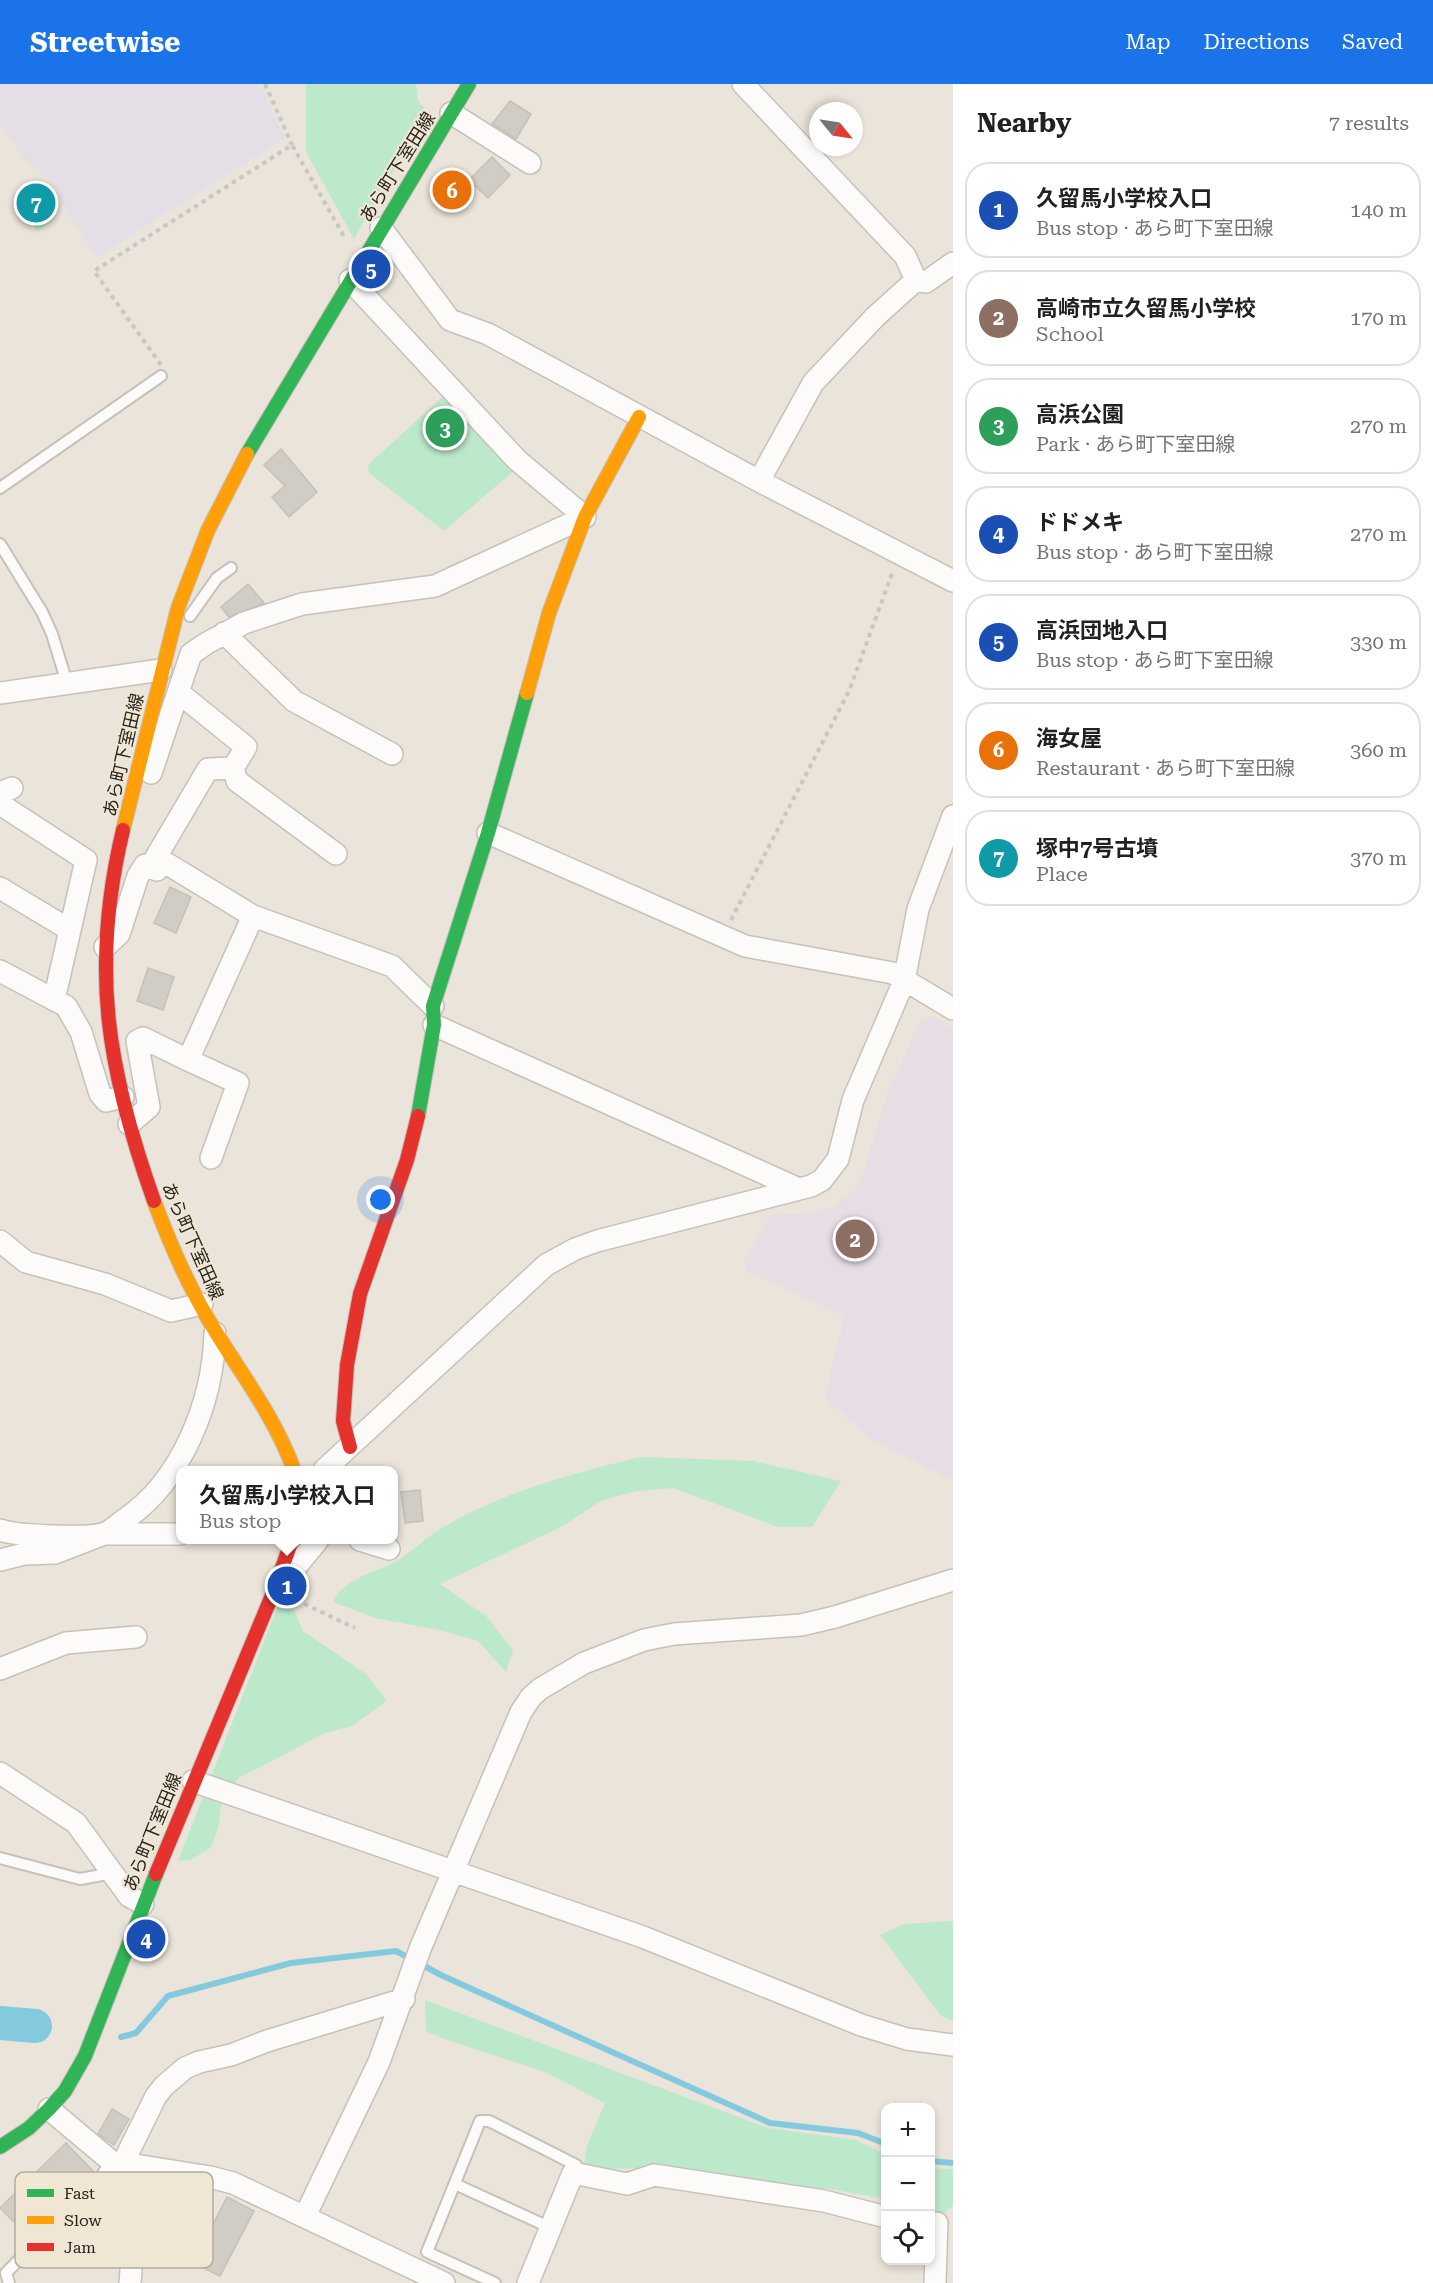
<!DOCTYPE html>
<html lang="en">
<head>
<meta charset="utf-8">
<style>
	:root { --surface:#fff; --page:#f6f6f6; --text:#202124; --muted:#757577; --line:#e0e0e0; --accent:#1a73e8 }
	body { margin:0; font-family:"Roboto Serif","Noto Sans JP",serif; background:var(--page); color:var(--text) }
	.controls { position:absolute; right:18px; bottom:18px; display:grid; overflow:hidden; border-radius:12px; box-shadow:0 3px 9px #0003 }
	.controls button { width:54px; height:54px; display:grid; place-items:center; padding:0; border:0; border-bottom:2px solid var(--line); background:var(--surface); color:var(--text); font:30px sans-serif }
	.compass { position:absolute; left:809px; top:18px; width:54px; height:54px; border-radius:50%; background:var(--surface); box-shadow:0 3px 9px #0003; rotate:120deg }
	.you { position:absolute; left:381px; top:1116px; width:21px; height:21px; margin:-15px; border:4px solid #fff; border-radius:50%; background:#1a73e8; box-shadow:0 0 0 9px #1a73e833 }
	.badge { display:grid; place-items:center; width:39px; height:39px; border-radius:50%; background:var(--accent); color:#fff; font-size:20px; font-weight:700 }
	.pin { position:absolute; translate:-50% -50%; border:3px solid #fff; box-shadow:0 2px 6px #0006 }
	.popup { position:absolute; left:176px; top:1382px; width:222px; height:78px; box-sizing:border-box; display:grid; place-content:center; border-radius:12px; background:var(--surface); filter:drop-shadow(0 2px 4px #0005); font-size:20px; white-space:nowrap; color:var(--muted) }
	.popup b { font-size:22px; color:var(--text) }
	.popup::after { content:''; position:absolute; left:50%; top:100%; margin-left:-12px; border:12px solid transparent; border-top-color:var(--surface) }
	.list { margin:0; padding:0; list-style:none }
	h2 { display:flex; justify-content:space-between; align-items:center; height:78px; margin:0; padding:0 24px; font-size:26px }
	h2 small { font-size:20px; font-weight:400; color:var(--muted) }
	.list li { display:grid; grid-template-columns:39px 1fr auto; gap:18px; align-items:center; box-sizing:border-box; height:96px; margin:0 12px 12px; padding:0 12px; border:2px solid var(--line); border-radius:24px }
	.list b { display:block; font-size:22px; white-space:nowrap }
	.list p { margin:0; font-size:20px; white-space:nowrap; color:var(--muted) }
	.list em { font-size:20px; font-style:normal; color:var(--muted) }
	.icon { flex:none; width:33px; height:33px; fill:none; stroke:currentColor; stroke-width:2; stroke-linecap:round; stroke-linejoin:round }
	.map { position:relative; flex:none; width:953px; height:2199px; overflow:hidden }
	header { display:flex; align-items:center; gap:36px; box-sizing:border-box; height:84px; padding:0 30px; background:var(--accent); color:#fff }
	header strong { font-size:28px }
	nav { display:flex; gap:33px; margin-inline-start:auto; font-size:21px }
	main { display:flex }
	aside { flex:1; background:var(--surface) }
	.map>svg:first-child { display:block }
</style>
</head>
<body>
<header>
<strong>Streetwise</strong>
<nav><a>Map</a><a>Directions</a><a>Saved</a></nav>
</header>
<main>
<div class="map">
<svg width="953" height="2199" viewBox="0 0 953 2199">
	<rect width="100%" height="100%" fill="#eae4da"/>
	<path fill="#e4dee6" d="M0 0H259L285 54 97 173 66 126 53 99 24 74 0 38Z"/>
	<path fill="#e7dde4" d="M931 932 953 944V1397L872 1356 825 1314 844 1232 746 1187 744 1178 770 1131 822 1128 839 1119 852 1109 862 1093 887 1011 919 939Z"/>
	<path fill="#bde9cb" d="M306 0H416L418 17 428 28 354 155 306 68Z
		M34 105C44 112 53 125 52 137L37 147 25 127V111Z
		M449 307 518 383 444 447 369 389 368 381Z
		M640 1373 753 1377 841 1397 812 1443H778L673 1404 637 1407 603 1416 559 1444 440 1500 486 1532 513 1566 506 1588 478 1557 444 1547 375 1534 333 1518C343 1495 376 1488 397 1477 410 1469 421 1458 434 1449 496 1409 568 1391 640 1373Z
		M278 1522 294 1526 303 1547 366 1590 387 1617 352 1642 325 1649 239 1694 222 1715 218 1745 211 1763 191 1776 178 1777Z
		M953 1837V1937L941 1932 880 1851 904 1840Z
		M425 1916 768 2044 856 2056 885 2070V2115L830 2105 756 2100 655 2084 599 2085 584 2080 587 2062 605 2019 545 1988 444 1955 426 1947Z
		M930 2084 953 2085V2121L941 2133 931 2129Z"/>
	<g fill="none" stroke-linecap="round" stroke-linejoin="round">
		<path stroke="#84cade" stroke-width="6" d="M121 1953 136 1949 168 1912 291 1879 396 1867 443 1892 770 2039 858 2049 886 2060
			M930 2077 953 2079"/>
		<path stroke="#84cade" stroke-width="34" d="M0 1939 35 1942"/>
	</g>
	<path fill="#d1cdc5" stroke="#c5c0b8" stroke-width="1.5" d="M510 17 531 30 516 55 492 40Z
		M492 73 510 91 488 114 469 96Z
		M447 85 475 106 460 127 432 107Z
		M281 365 317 408 289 433 272 413 285 402 264 381Z
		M248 500 264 519 229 533 221 523Z
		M170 803 191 813 176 849 154 839Z
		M148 884 174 893 163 926 137 917Z
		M420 1406 423 1437 405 1439 401 1408Z
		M112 2025 129 2035 114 2061 98 2050Z
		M66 2059 93 2087 27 2151 0 2124Z
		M227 2113 254 2127 220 2192 193 2179Z"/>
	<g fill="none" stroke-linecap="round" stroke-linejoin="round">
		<defs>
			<path id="lane" d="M0 404 161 292
				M0 460 42 528 52 550 67 599
				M190 532 217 494 231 484
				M0 1774 80 1795 113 1789
				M455 2100 551 2144
				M9 2199 6 2189 102 2091 111 2077
				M495 2199 427 2168 480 2037H489L576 2081 573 2088"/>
			<path id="street" d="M743 0 905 172 916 196 875 233 813 299 759 397
				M451 29 530 79
				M381 144 450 236 488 250 759 397 953 497
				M916 196 926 198 953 179
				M224 549 294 617 392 670
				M178 608 246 663 233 684 208 685 156 773 253 832 392 882 433 922
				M0 609 161 586
				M233 684 237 697 336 770
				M151 689 191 570 207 559 244 539 302 520 435 502 585 433 517 376 350 196
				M0 709 12 704
				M0 720 86 776 54 916
				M488 749 745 862 893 889 953 925
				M0 804 70 846
				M105 863 119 850 138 792 145 781 157 786
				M0 887 66 922 81 948 100 1010 106 1017 123 1013
				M434 941 799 1105
				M188 976 238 999 211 1074
				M129 1040 149 1023 137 957 143 954 188 976 253 832
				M0 1157 26 1178 105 1200 171 1227 202 1220
				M324 1386 546 1181 575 1165 597 1157 811 1102 822 1096 838 1075 853 1016 904 897 918 825 953 732
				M0 1446C17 1452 89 1455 105 1449 111 1447 118 1440 124 1436 182 1397 213 1318 215 1249
				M360 1456 389 1465
				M0 1476 24 1470 55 1469 104 1450H180
				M289 1491 318 1456
				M0 1585 66 1559 136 1553
				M0 1689 76 1739 129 1812 143 1820
				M193 1697 643 1853 861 1941 907 1955 953 1961
				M49 2025 111 2077 210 2093 233 2099 444 2199
				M305 2132 379 1978 420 1865 521 1628 531 1613 540 1605 584 1579 644 1556 674 1550 801 1541 835 1533 953 1496
				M130 2199 135 2136 123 2079 156 2012 164 2002 185 1984 199 1978 231 1971 267 1957 404 1915
				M528 2199 573 2089 627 2100 654 2091 824 2117 886 2133
				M935 2199 937 2139"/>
			<path id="fast" d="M247 370 469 0
				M418 1032 434 941 433 922 488 749 527 609
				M0 2063 29 2044 49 2025 65 2007 85 1972 156 1790"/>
			<path id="slow" d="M527 609 549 529 585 433 639 333
				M123 746 178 524 208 446 247 370
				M154 1117C171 1163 191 1208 217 1250 245 1295 276 1336 294 1386"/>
			<path id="jam" d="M123 746C90 884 107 985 154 1117
				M350 1363 343 1337 347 1281 360 1210 407 1076 418 1032
				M156 1790 273 1509 292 1456"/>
		</defs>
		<use href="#lane" stroke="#c6c1b9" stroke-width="14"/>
		<use href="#street" stroke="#c6c1b9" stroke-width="24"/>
		<use href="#fast" stroke="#c6c1b9" stroke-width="16"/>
		<use href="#slow" stroke="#c6c1b9" stroke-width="16"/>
		<use href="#jam" stroke="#c6c1b9" stroke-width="16"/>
		<path stroke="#c8c7c3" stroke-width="4" stroke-dasharray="4.5 4.5" stroke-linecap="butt" d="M265 0 292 61
			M161 281 94 187 292 61 345 154
			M731 836 849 607 893 487
			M296 1516 355 1544"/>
		<use href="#lane" stroke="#fcfbf9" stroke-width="10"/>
		<use href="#street" stroke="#fcfbf9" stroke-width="21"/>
		<use href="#fast" stroke="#30b455" stroke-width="14"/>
		<use href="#slow" stroke="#ff9f0a" stroke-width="14"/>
		<use href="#jam" stroke="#e5322d" stroke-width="14"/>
	</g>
	<g text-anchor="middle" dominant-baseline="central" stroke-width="4.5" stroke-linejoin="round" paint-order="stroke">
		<g font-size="18" fill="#29251f" stroke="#f0e6d4">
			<text transform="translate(397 83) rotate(-58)">あら町下室田線</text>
			<text transform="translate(123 671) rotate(-77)">あら町下室田線</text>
			<text transform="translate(193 1157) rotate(66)">あら町下室田線</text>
			<text transform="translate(152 1748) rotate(-68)">あら町下室田線</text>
		</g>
	</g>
	<rect x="15" y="2088" width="198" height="96" rx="9" fill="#f0e6d4" stroke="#b4ac9e" stroke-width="1.5"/>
	<rect x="27" y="2105" width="27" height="8" fill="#30b455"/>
	<rect x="27" y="2132" width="27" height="8" fill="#ff9f0a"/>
	<rect x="27" y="2159" width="27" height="8" fill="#e5322d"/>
	<g font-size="16" fill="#29251f">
		<text x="64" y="2115">Fast</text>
		<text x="64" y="2142">Slow</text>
		<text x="64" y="2169">Jam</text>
	</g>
</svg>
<div class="controls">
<button>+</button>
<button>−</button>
<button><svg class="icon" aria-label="locate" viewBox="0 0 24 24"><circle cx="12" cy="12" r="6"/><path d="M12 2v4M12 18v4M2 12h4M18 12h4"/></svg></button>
</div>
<svg class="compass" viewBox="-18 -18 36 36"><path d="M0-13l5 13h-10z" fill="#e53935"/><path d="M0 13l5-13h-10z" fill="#757577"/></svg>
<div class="you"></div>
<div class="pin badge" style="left:287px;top:1502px;background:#1a4fb4">1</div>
<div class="popup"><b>久留馬小学校入口</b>Bus stop</div>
<div class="pin badge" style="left:855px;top:1155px;background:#8d6e63">2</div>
<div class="pin badge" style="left:445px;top:344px;background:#2e9e5b">3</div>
<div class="pin badge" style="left:146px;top:1855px;background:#1a4fb4">4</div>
<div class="pin badge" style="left:371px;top:185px;background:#1a4fb4">5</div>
<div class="pin badge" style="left:452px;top:106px;background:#e8710a">6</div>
<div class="pin badge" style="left:36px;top:119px;background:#0f9aa8">7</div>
</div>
<aside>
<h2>Nearby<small>7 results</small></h2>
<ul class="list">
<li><span class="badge" style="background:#1a4fb4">1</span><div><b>久留馬小学校入口</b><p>Bus stop · あら町下室田線</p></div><em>140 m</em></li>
<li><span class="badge" style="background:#8d6e63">2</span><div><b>高崎市立久留馬小学校</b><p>School</p></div><em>170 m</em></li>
<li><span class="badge" style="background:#2e9e5b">3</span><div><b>高浜公園</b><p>Park · あら町下室田線</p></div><em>270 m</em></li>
<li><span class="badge" style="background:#1a4fb4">4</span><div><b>ドドメキ</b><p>Bus stop · あら町下室田線</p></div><em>270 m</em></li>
<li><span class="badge" style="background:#1a4fb4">5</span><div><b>高浜団地入口</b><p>Bus stop · あら町下室田線</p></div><em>330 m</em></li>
<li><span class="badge" style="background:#e8710a">6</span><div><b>海女屋</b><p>Restaurant · あら町下室田線</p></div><em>360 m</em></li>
<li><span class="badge" style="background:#0f9aa8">7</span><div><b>塚中7号古墳</b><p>Place</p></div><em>370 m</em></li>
</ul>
</aside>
</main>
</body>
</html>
